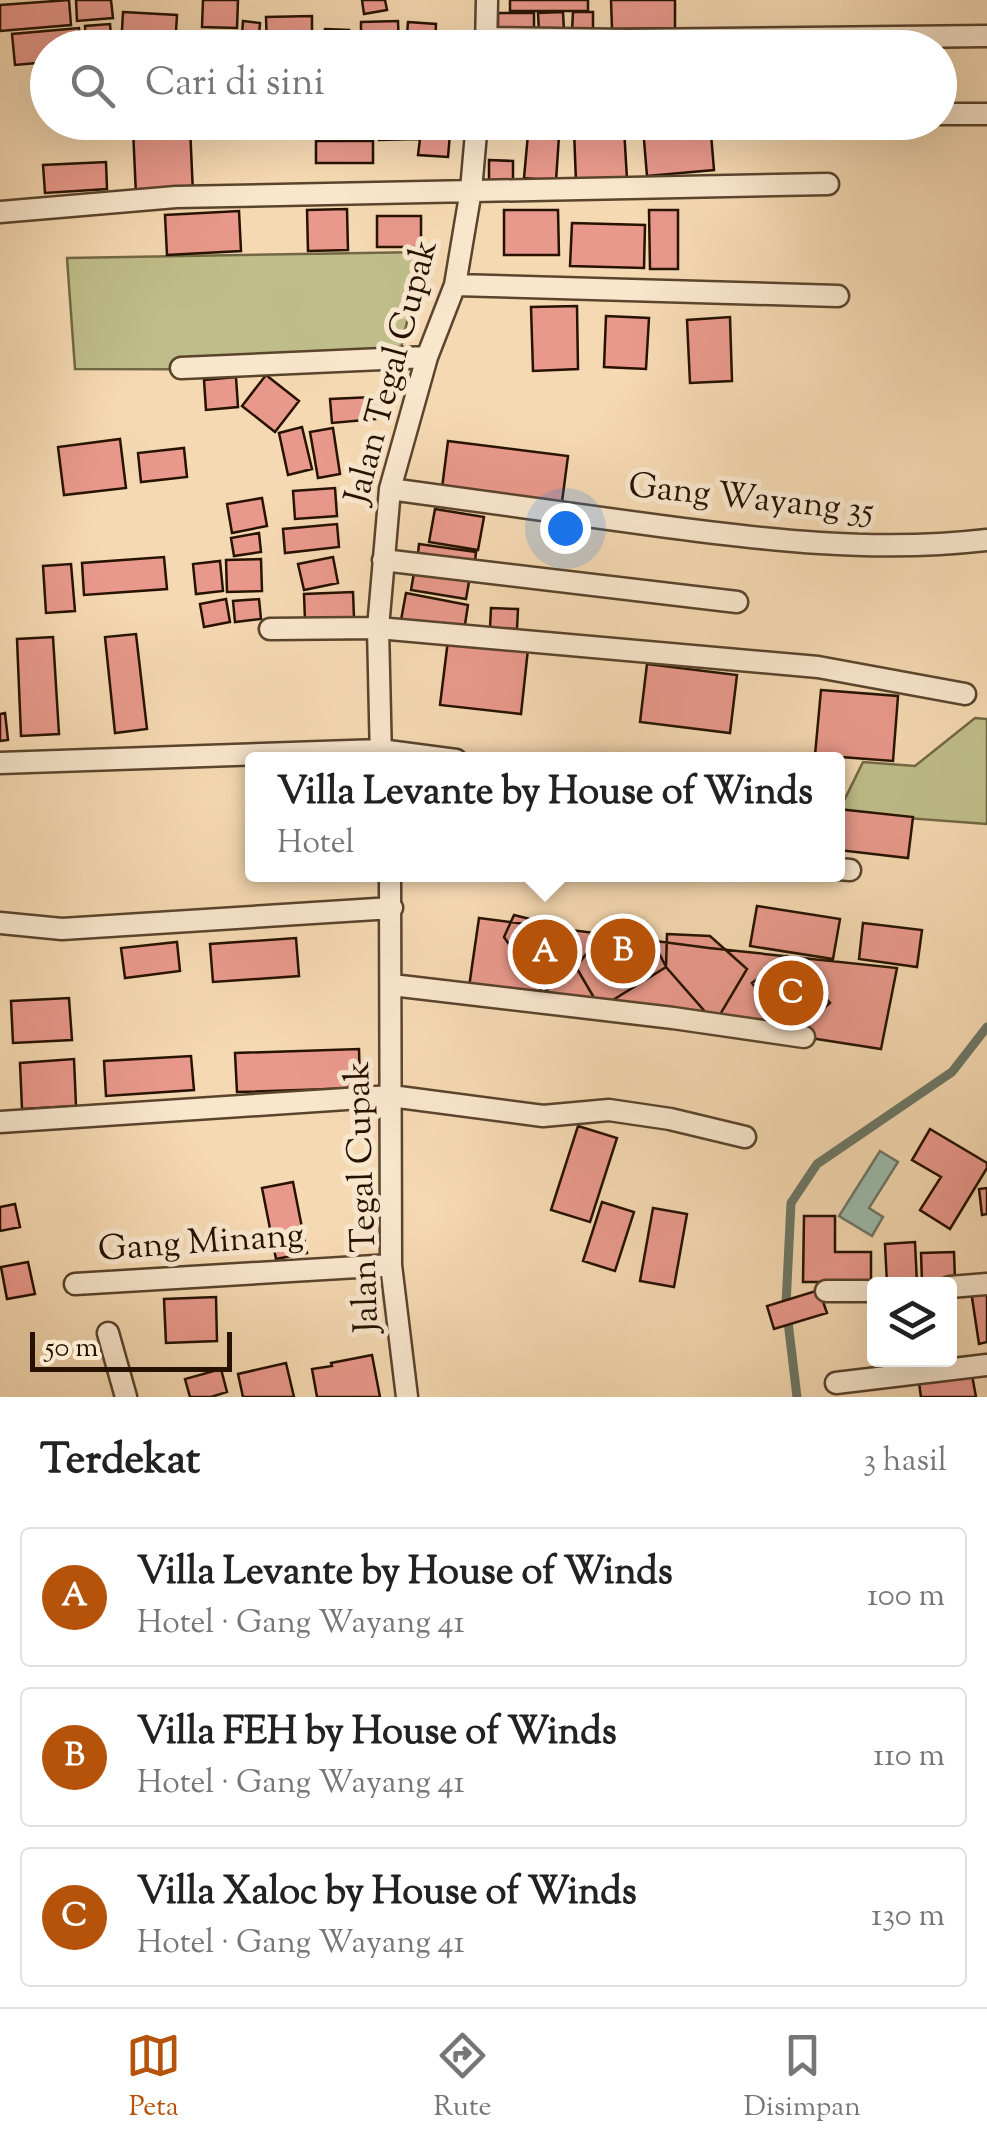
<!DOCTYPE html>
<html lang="id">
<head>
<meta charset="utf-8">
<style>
	:root { --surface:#fff; --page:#f2f2f2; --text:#222; --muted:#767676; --line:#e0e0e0; --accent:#b45309 }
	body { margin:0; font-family:"Sorts Mill Goudy",serif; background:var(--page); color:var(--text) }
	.controls { position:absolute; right:30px; bottom:30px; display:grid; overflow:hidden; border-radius:10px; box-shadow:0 10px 40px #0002 }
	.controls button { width:90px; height:90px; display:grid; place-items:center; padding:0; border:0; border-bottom:2px solid var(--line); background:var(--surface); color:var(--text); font:50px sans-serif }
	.scale { position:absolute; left:30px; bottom:25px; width:202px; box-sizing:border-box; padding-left:10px; border:5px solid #271200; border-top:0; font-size:28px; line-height:35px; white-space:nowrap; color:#271200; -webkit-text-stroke:8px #f8e6cd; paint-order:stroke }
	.you { position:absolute; left:565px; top:528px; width:35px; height:35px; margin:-25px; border:8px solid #fff; border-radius:50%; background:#1a73e8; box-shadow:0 0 0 15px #1a73e833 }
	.badge { display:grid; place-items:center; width:65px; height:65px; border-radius:50%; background:var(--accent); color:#fff; font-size:32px; font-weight:700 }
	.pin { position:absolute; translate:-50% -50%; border:5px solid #fff; box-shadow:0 2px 10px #0006 }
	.popup { position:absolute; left:245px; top:752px; width:600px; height:130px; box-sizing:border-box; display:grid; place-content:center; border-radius:10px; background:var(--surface); filter:drop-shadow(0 2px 8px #0005); font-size:32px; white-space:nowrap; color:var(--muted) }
	.popup b { font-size:38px; color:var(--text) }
	.popup::after { content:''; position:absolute; left:50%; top:100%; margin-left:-20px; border:20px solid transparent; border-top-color:var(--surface) }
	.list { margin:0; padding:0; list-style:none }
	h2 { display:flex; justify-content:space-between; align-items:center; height:130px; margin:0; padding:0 40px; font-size:42px }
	h2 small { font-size:32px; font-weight:400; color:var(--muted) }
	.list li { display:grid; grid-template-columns:65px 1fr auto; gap:30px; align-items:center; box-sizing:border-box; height:140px; margin:0 20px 20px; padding:0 20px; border:2px solid var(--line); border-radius:10px }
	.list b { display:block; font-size:38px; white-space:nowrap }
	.list p { margin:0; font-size:32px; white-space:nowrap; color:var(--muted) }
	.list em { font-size:32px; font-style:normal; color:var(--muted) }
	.icon { flex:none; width:55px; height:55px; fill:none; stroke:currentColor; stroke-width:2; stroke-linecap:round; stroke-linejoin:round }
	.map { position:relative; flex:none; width:987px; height:1397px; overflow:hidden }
	.search { position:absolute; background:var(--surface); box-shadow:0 10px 40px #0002; left:30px; right:30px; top:30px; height:110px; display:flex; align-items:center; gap:25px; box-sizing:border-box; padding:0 35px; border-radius:55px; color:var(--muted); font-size:38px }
	.sheet { height:610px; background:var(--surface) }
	nav { display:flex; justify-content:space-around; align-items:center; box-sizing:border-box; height:140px; border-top:2px solid var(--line); background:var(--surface); font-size:28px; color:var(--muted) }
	nav a { display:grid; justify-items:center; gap:5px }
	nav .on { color:var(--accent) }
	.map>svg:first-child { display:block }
</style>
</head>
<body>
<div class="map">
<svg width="987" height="1397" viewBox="0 0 987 1397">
	<rect width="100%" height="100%" fill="#f5d9b2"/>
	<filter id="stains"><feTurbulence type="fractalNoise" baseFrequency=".002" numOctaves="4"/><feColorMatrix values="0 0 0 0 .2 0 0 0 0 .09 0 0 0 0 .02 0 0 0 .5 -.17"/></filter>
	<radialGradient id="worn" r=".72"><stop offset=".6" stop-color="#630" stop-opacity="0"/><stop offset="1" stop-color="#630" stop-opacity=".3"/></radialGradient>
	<path fill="#bfbe8a" stroke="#736845" stroke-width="2.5" d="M423 252 396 370 75 369 67 258Z
		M975 718 987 719V824L838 813 863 762 915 766Z"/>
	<path fill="#9cbaaa" stroke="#6d7766" stroke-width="2.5" d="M880 1151 898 1162 869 1208 883 1217 872 1236 839 1216Z"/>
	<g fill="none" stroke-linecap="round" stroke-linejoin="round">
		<path stroke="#6d7766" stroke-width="9" d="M797 1397 786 1305 791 1203 817 1164 952 1072 987 1027"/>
	</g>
	<path fill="#e9998c" stroke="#271200" stroke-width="2.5" d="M69 0 71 25 0 31V5Z
		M76 0H111L113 18 77 21Z
		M203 0H238L237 28 202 27Z
		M362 0H385L387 10 364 14Z
		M510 0H588V11H510Z
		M611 0H675V28L612 29Z
		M123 12 177 15 175 48H121Z
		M563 12 564 31 539 32 538 13Z
		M573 12H593V32L572 31Z
		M498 13H534V35H498Z
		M312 16V48H267L266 17Z
		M243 21 260 23 258 48 241 47Z
		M398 21 399 48H361V22Z
		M408 22 436 24 435 48H406Z
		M110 24 112 48H86L85 26Z
		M79 28 81 48H48V62L15 65 12 34Z
		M325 29 349 30 348 48H324Z
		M318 122H370V134L318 135Z
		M379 122H418V139L379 140Z
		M422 122H451L448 157 418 155Z
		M710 122 714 170 647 176 643 128Z
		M190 127 193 193 136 195 133 129Z
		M624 128 627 179 576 182 574 130Z
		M528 134 559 136 556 181 524 178Z
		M316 141H373V163H316Z
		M489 160 513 161V182H489Z
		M106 162 107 189 45 193 43 165Z
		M347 209 348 250 308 251 307 210Z
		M504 210H558L559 255H504Z
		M649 210H678V269H650Z
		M239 211 241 251 167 255 165 215Z
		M377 216H421V247H377Z
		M572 223 645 225 644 268 570 266Z
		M577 306 578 369 533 371 531 307Z
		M606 316 649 318 646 369 604 367Z
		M730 317 732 381 690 383 687 320Z
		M266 375 299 401 275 432 242 406Z
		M236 377 238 407 206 410 204 380Z
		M373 397 375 419 332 423 330 399Z
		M302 427 312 469 288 475 279 433Z
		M333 428 340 474 318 478 310 432Z
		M120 439 126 488 64 495 58 447Z
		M448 441 568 456 562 502 442 488Z
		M184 448 187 477 141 482 138 453Z
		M335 488 337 516 295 519 293 491Z
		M262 498 267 526 232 533 227 504Z
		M435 509 484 517 478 550 429 542Z
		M337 524 339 547 285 553 283 529Z
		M259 533 261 552 234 556 231 538Z
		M419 544 476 552 474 571 417 563Z
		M164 557 167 589 84 595 82 563Z
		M333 557 338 583 304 590 298 564Z
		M261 559 262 591 227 592 226 560Z
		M220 561 223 591 196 594 193 564Z
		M71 564 75 611 46 613 43 566Z
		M415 567 470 576 466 599 411 590Z
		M353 592 354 618 305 621 304 594Z
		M406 593 468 605 464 631 401 620Z
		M226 599 230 622 204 627 200 604Z
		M259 599 261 619 235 622 233 601Z
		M491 608 518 609 517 629 490 628Z
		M136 634 147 729 115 733 105 637Z
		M53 637 59 734 21 736 17 639Z
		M448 640 528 649 521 714 440 705Z
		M647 664 737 675 730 733 640 722Z
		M821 690 898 696 893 761 815 755Z
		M5 713 8 740 0 741V714Z
		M838 809 913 817 908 858 838 850Z
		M757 906 840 919 833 959 750 946Z
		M514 915 573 930 576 967 543 993 504 937Z
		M479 918 709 948 897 968 881 1049 674 1017 468 994Z
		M863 923 922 930 917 967 859 959Z
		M645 925 666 967 600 1008 576 967 600 936Z
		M667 934 710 936 747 969 715 1023 666 967Z
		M296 938 299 976 213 982 210 944Z
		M177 942 180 971 125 978 121 948Z
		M787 956 830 1003 792 1035 752 983Z
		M69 998 72 1040 13 1043 11 1001Z
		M359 1049 360 1088 237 1092 235 1053Z
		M191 1056 194 1090 106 1096 104 1061Z
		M74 1059 76 1106 22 1109 20 1063Z
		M578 1126 617 1138 590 1222 551 1210Z
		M930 1129 987 1163V1168L950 1229 920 1210 941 1177 912 1160Z
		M293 1182 307 1253 276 1259 262 1188Z
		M987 1188V1214L982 1215 979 1189Z
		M602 1202 634 1212 615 1271 583 1261Z
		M15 1204 20 1227 0 1231V1207Z
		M653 1208 687 1214 674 1287 640 1281Z
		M804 1216H835V1252H871V1282H803Z
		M915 1242 917 1284H887L885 1244Z
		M954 1252 955 1281 922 1282 921 1253Z
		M28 1262 35 1294 7 1299 1 1267Z
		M987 1288V1342L979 1344 971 1291Z
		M819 1290 827 1313 774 1329 767 1306Z
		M216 1297 217 1341 166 1343 164 1299Z
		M372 1355 380 1397H317L312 1369 332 1366 331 1363Z
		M286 1363 294 1397H243L238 1374Z
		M221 1369 227 1392 211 1397H190L185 1379Z
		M972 1375 976 1397H921L919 1383Z"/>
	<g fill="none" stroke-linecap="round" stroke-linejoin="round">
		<defs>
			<path id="minor" d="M487 38 627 40 987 36
				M486 48 487 0
				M940 114H987
				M0 212 176 197 828 184
				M455 285 838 296
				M181 368 427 357
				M390 489C478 501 565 513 653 525 764 540 876 553 987 540
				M383 560 737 602
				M270 629 378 628 818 667 965 694
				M381 760 378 628 390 489 427 357 455 285 471 190 477 122
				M0 763 380 750 456 760
				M838 869 850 870
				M390 874 391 1265 407 1397
				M0 923 62 929 392 908
				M392 985 673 1018 804 1037
				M0 1122 391 1096 543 1116 609 1110 670 1119 745 1137
				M75 1284 391 1265
				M950 1287 987 1284
				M826 1291H874
				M108 1333 126 1397
				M836 1383 987 1365"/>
		</defs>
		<use href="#minor" stroke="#5a442c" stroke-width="25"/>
		<use href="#minor" stroke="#f8e6cd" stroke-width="20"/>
	</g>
	<g text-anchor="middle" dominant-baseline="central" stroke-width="10" stroke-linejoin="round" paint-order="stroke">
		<g font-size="35" fill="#271200" stroke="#f8e6cd">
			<text transform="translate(393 372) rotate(-75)">Jalan Tegal Cupak</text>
			<text transform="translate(751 500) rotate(6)">Gang Wayang 35</text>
			<text transform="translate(364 1197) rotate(-92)">Jalan Tegal Cupak</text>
			<text transform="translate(201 1244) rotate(-4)">Gang Minang</text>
		</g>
	</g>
	<rect width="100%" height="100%" filter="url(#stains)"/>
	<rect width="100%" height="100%" fill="url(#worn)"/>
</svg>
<div class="controls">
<button><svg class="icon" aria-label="layers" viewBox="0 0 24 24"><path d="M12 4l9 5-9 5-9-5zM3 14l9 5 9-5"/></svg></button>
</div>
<div class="scale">50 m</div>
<div class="you"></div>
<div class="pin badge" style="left:545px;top:952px">A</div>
<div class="popup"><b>Villa Levante by House of Winds</b>Hotel</div>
<div class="pin badge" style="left:623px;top:951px">B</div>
<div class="pin badge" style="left:791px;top:993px">C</div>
<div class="search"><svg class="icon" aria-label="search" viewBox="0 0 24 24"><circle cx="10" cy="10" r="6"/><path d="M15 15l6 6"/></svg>Cari di sini</div>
</div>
<section class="sheet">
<h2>Terdekat<small>3 hasil</small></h2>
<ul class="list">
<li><span class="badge">A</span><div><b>Villa Levante by House of Winds</b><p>Hotel · Gang Wayang 41</p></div><em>100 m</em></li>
<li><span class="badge">B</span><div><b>Villa FEH by House of Winds</b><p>Hotel · Gang Wayang 41</p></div><em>110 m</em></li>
<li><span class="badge">C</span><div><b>Villa Xaloc by House of Winds</b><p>Hotel · Gang Wayang 41</p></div><em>130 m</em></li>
</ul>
</section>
<nav>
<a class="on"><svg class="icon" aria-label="map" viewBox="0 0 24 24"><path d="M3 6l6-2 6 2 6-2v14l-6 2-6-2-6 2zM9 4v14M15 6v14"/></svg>Peta</a>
<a><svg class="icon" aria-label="directions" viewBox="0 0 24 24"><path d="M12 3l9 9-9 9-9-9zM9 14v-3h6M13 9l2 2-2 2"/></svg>Rute</a>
<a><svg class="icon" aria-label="saved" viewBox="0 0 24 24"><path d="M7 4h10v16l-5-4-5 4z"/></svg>Disimpan</a>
</nav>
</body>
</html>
